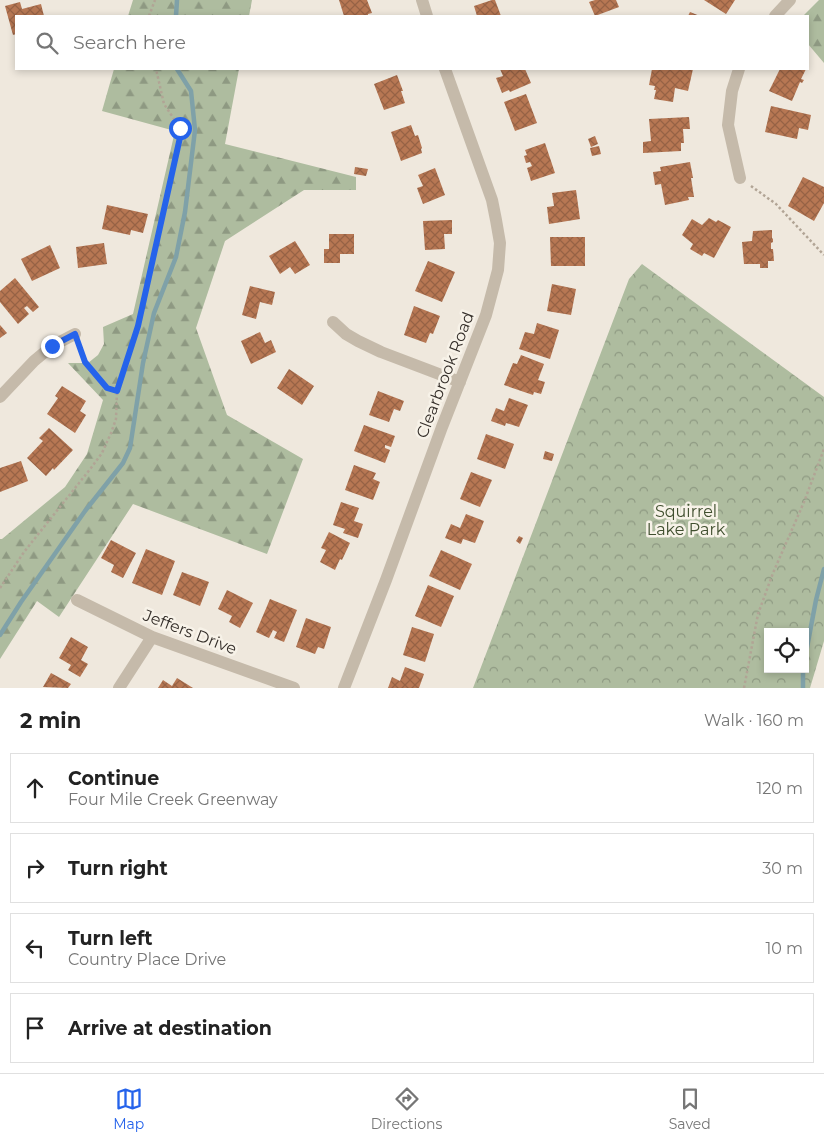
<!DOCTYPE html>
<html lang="en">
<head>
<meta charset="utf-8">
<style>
	:root { --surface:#fff; --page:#f2f2f2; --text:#222; --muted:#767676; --line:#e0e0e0; --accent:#2563eb }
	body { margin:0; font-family:Montserrat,sans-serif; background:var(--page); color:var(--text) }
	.controls { position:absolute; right:15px; bottom:15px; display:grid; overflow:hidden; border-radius:0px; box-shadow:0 2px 8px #0003 }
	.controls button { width:45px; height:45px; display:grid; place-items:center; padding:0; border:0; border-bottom:1px solid var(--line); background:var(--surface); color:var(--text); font:25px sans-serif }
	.stop { position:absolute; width:15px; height:15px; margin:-11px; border:4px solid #2563eb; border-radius:50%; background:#fff }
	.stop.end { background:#2563eb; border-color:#fff; box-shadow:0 1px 5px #0008 }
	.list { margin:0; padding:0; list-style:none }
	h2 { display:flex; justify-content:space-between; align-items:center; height:65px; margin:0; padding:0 20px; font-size:21px }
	h2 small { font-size:16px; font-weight:400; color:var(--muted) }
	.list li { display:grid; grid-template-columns:32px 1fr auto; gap:15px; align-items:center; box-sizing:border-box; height:70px; margin:0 10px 10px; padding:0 10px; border:1px solid var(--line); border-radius:0px }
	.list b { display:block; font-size:19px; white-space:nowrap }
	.list p { margin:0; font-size:16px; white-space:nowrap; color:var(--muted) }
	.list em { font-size:16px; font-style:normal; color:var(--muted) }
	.icon { flex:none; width:28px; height:28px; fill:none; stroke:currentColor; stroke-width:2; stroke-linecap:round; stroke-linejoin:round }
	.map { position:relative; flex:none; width:824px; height:688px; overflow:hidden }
	.search { position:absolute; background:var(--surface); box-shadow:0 2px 8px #0003; left:15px; right:15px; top:15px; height:55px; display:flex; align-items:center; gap:12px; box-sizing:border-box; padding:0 18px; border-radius:0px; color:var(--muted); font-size:19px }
	.sheet { height:385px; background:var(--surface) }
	nav { display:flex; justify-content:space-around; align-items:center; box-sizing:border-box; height:70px; border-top:1px solid var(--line); background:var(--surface); font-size:14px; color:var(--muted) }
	nav a { display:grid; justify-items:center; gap:2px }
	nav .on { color:var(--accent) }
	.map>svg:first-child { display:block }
</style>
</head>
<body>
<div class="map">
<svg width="824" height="688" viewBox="0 0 824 688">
	<defs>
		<pattern id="forest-firs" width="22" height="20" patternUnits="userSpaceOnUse" patternTransform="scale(1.25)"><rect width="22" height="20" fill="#aebc9f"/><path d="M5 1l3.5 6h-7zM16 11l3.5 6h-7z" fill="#8e9982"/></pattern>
		<pattern id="park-crowns" width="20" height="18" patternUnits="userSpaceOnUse" patternTransform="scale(1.25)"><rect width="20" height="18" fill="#aebc9f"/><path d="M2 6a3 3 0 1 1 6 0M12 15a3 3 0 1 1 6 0" fill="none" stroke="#8e9982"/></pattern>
		<pattern id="building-cross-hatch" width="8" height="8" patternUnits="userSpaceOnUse" patternTransform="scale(1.25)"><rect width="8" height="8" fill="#b77753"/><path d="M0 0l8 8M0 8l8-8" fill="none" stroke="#966245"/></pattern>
	</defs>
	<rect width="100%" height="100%" fill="#efe8dd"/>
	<path fill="url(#forest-firs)" d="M133 0H252L249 16H128Z
		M819 0H824V63L808 44V16H803Z
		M114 69H239L225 144 356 177V190H304L225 241 196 328 227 415 303 459 267 554 133 504 59 617 37 601 0 659V539H2L65 487 87 454 103 400 68 363H88L98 355 104 344 103 327 133 314 175 131 102 111Z"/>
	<path fill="url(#park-crowns)" fill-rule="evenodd" d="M642 264 824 397V641L810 688H473L629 279ZM768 632H805V669H768Z"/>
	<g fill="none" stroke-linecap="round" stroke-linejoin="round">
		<path stroke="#7fa1a8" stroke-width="4.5" d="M176 16 177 0
			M0 635 21 602 85 511 123 463 130 448 143 363 154 313 176 257 185 212 195 130 191 91 177 69
			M805 658 816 600 824 569
			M803 688V669"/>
	</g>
	<path fill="url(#building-cross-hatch)" d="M339 0H367L372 13 368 14V16H344Z
		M492 0H495L501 16H477L474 6Z
		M595 0H616L619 7 595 16 589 2Z
		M704 0H735L726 14Z
		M20 2 22 9 41 4 44 16H16V34L13 35 5 6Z
		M690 12 700 16H688Z
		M500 69H525L531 83 510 92 509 90 502 93 496 78 503 76Z
		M652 69 657 70V69H693L688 91 675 88 673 102 654 99 656 90H654L655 86 649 85Z
		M780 69H806L801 79 804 80 802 83 800 82 792 101 769 91Z
		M397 75 403 91H401L405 103 384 110 374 84Z
		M526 94 537 123 515 131 504 102Z
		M771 106 811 115 808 130 799 128 797 139 765 132Z
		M689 117 690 129H683L684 143H681V151L643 153V142L651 141 649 119Z
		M411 125 415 136 418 135 422 148 421 149 422 153 401 161 391 132Z
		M595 136 598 144 591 147 588 139Z
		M545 143 555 173 531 181 527 168 532 166 530 162 526 163 524 156 527 155 525 150Z
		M599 146 601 154 592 156 590 148Z
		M690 162 693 178H691L694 197H688L689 200 665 205 661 184 655 185 653 172 661 171 660 167Z
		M355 167 368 169 366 176 354 174Z
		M435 168 445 195 423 204 417 188 423 186 418 175Z
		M803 177 824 187V203L814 221 788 206Z
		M576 190 580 219 549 224 547 207 554 206 552 193Z
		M107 205 148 214 143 233 131 230 130 235 102 229Z
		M709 218 716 222 718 220 731 227 714 258 704 253 702 256 690 249 693 244 682 235 692 219 702 225Z
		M452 220V234H444L445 249 425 250 423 221Z
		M772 230V238L773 239V242L771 243V249H773L774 261H768V268H760V264H744L742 242 752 241 753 231Z
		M329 234H354V254H340V263H324V249H329Z
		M550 237H585V266H551Z
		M295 241 310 265 295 274 290 267 280 274 269 256Z
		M104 243 107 264 78 268 76 247Z
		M50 245 60 268 32 281 21 259Z
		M428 261 455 272 442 302 415 291Z
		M15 278 39 307 33 312 27 306 24 308 29 314 18 324 0 302V291Z
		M552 284 576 289 571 315 547 311Z
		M250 286 275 292 272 305 260 302 256 319 242 315Z
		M414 306 440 316 433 334 430 333 426 343 404 335Z
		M537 323 559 330 550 359 519 349 525 332 534 334Z
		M0 325 7 333 0 338Z
		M260 332 265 343 271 340 276 352 251 364 241 341Z
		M521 355 544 364 538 380 545 382 541 394 534 392 533 395 504 385 513 363 517 364Z
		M289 369 314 386 302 405 277 388Z
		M62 386 86 401 80 411 86 415 75 433 47 414 58 398 55 396Z
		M378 391 404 401 400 411 394 409 389 422 369 415Z
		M509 398 528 405 519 427 506 423 505 426 491 421 496 408 504 411Z
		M364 425 395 436 391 447 385 445V448L390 450 385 463 354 451Z
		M49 428 73 450 54 470 53 468 46 476 27 458 43 441 39 438Z
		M486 434 514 444 505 469 477 459Z
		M545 451 554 454 552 461 543 459Z
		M21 461 28 481 0 492V468Z
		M354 465 376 473 373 479 380 482 373 500 345 490Z
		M471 472 492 480 480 507 460 499Z
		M341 502 359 508 354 521 363 524 358 538 343 533 345 529 333 525Z
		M466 514 484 521 475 543 463 539 461 544 445 538 451 524 460 528Z
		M329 532 350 543 342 560 340 559 335 570 320 562 326 550 321 548Z
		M519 536 523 538 520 544 516 541Z
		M111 540 136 553 123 578 111 572 114 565 101 558Z
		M146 549 175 561 162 595 132 583Z
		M441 550 472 564 460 590 429 576Z
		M182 572 209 582 200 606 173 595Z
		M428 585 454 596 441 627 415 616Z
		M227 590 253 603 240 628 229 622 232 616 218 609Z
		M270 599 297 610 284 642 274 638 277 632 273 630 269 638 256 632Z
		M306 618 331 627 324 649 318 647 315 654 296 647Z
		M412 627 434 634 425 662 403 655Z
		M71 637 88 647 81 660 88 664 80 677 68 670 71 665 59 658Z
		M405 667 424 674 419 688H388L392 677 400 681Z
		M51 673 71 684 68 688 43 687Z
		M177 678 193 688H158L163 680 172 686Z"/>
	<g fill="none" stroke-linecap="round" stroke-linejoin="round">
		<path stroke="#b1a495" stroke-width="2.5" stroke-dasharray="2.5 2.5" stroke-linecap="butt" d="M149 16 155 0
			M751 186 776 204 824 255
			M79 346 85 361 107 388 117 391
			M0 588 24 552 91 468 102 453 111 433 116 419 117 391 138 326 181 133 180 128 164 104 156 69
			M744 688 758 614 773 573 804 502 824 449"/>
		<path stroke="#c5baaa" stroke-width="12" d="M422 0 427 16
			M775 16 790 0
			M739 69 732 91 728 125 740 178
			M333 322 346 334 358 341 381 352 460 382
			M0 397 34 361 52 346 75 334
			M77 600 152 637 294 688
			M119 688 152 637
			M344 688 386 580 442 427 486 315 498 270 500 243 496 220 492 200 445 69"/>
	</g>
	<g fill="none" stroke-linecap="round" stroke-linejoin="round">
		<path stroke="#2563eb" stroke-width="6" d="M52 346 75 334 85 362 107 388 117 391 138 326 181 133 180 128"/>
	</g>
	<g text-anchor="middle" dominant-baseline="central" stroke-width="5" stroke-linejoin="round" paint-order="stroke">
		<g font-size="16" fill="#342e29" stroke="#f7f2e8">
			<text transform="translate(445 375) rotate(-69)">Clearbrook Road</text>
			<text transform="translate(190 632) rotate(21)">Jeffers Drive</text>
		</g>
		<g font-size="16" fill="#404f2f" stroke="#f7f2e8">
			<text x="686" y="511">Squirrel<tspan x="686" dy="18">Lake Park</tspan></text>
		</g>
	</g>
</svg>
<div class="controls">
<button><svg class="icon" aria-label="locate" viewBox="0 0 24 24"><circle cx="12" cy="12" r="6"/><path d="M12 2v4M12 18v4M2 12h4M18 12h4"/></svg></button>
</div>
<div class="stop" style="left:180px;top:128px"></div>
<div class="stop end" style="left:52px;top:346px"></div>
<div class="search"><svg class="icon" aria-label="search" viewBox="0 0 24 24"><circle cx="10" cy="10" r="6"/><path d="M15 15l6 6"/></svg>Search here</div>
</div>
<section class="sheet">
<h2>2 min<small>Walk · 160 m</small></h2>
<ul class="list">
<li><svg class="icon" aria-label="ahead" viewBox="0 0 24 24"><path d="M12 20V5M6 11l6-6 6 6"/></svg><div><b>Continue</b><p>Four Mile Creek Greenway</p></div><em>120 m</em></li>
<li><svg class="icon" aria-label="right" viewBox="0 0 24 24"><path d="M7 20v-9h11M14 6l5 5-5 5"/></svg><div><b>Turn right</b></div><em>30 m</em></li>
<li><svg class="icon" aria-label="left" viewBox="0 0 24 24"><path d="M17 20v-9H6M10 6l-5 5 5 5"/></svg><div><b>Turn left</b><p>Country Place Drive</p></div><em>10 m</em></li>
<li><svg class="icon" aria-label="arrive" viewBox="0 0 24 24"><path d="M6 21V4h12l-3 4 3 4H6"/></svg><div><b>Arrive at destination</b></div></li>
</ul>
</section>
<nav>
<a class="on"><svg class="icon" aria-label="map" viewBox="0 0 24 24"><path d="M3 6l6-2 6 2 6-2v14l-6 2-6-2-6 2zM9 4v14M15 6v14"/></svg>Map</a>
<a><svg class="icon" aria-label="directions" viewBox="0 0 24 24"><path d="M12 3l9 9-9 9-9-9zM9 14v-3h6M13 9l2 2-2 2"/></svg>Directions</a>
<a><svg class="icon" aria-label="saved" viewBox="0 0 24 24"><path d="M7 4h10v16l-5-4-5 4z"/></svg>Saved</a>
</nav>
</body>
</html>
